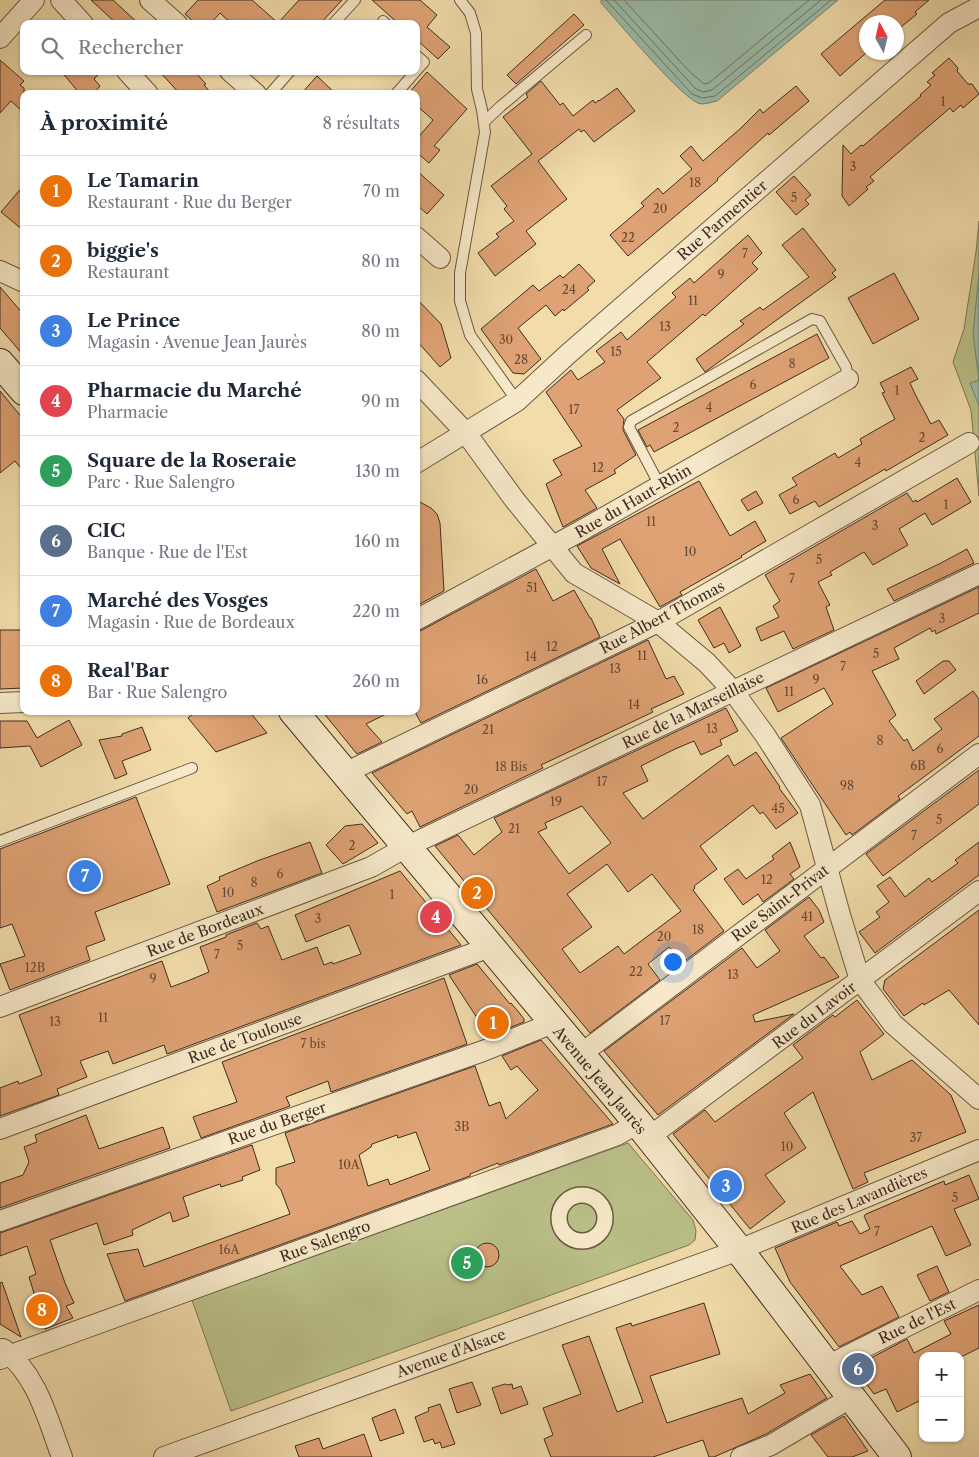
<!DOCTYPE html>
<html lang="fr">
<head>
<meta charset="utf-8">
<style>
	:root { --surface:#fff; --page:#f6f6f7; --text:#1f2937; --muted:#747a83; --line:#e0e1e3; --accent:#8f2418 }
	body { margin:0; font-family:"Libre Caslon Text",serif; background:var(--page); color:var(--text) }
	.controls { position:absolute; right:15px; bottom:15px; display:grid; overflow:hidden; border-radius:10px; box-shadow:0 1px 4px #0004 }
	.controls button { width:45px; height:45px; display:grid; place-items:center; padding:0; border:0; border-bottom:1px solid var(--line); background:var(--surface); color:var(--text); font:25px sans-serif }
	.compass { position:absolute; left:859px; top:15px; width:45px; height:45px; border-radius:50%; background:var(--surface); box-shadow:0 1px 4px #0004; rotate:352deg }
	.you { position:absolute; left:672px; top:961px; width:18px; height:18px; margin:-12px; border:4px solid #fff; border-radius:50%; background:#1a73e8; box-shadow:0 0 0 8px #1a73e833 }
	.badge { display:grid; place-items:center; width:32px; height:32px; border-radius:50%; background:var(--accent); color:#fff; font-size:16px; font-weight:700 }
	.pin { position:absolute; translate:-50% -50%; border:2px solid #fff; box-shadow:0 1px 5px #0006 }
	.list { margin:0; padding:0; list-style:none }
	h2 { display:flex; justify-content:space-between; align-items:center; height:65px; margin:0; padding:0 20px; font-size:21px }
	h2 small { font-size:16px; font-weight:400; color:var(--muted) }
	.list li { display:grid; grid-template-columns:32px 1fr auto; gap:15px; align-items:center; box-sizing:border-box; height:70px; padding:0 20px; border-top:1px solid var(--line) }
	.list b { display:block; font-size:19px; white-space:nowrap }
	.list p { margin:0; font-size:16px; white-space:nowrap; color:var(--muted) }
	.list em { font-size:16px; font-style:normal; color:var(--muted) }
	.icon { flex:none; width:28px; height:28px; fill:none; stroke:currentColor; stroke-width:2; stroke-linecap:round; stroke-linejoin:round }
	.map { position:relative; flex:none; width:979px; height:1457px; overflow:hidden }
	.search { position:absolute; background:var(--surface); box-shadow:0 1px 4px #0004; left:20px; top:20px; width:400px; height:55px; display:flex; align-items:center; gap:12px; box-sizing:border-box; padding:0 18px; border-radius:10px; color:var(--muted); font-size:19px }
	.panel { position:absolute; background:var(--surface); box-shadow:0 1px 4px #0004; left:20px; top:90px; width:400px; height:625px; border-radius:10px }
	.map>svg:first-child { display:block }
</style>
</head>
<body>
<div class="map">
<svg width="979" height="1457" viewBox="0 0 979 1457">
	<rect width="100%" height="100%" fill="#f1dcaa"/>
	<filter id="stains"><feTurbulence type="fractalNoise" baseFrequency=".004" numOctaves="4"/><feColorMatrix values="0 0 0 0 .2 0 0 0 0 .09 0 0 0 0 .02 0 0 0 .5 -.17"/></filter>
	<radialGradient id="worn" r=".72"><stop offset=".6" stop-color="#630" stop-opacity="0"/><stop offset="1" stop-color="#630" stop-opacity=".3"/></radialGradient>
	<path fill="#bac088" stroke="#7d7655" d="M979 221V496L971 410 953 362 964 329 976 252Z
		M628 1143 693 1220 696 1231 695 1240 689 1245 231 1411 192 1300Z"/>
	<path fill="#9bbca9" stroke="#778273" d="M601 0H838L717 101C712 102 706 104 701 104 684 102 617 20 601 3Z
		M979 274V406L970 383 979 380 973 334Z"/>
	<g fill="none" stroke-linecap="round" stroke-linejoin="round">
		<path stroke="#6e7466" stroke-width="1" d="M606 0 692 94 702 98 715 96 831 0
			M614 0 696 89 703 92 712 90 821 0
			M624 0 689 71 704 84 709 83 809 0"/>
	</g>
	<path fill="#dea274" stroke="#402c22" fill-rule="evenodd" d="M91 0H113L139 24H117Z
		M198 0H252L278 23 299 0H342L320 24H232L220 13 210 24H196L185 14Z
		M372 0H420L437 15 427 27 450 47 438 59 416 39V24H399Z
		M885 0H929L915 12 917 14 896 31V22H866V53L840 76 821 54Z
		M574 14 584 25 516 84 507 75Z
		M949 58 958 68 957 71 968 84H972L979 94 963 108 961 105 953 112 950 108 901 150 870 177 874 181 866 187 868 189 849 206 842 196 843 145 851 154 861 145 863 146 921 96 920 95 931 85 927 82 935 75 932 73Z
		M0 60 24 81 20 85 24 88V113L11 101 0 113Z
		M61 71H102L94 79 100 86 93 94H80Z
		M159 71H194L206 84 204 85 212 94H180Z
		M427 72 467 109 434 146 440 150 429 163 416 152V140L433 120 416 105V94H408Z
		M317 76 336 94H301Z
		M541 81 560 105 563 103 573 116 593 100 595 103 599 100V101L617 88 635 111 594 142 584 130 581 132 579 129 538 161 567 199 526 231 536 244 495 276 478 253 499 237 496 234 514 221 504 209 507 206 491 186 532 154 503 117 528 97 526 94Z
		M796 86 809 101 769 135 768 133 717 179 718 180 628 256 610 235 644 206 641 203 658 188 663 194 692 169 680 156 691 146 703 161 741 128 760 109 763 113Z
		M416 170 444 195 427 214 416 204Z
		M794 176 811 195 805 200 809 204 796 215 776 192Z
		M24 185V231L1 212Z
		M803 228 836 270 832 273 836 277 705 372 696 359 744 324 740 321 760 307 763 310 809 277 782 245Z
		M748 235 762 253 752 263 758 269 705 316 703 314 647 362 661 378 617 410 624 419 623 430 636 455 614 470 616 473 585 490 597 508 563 527 546 484 562 475 553 460 582 446 546 392 571 370 578 380 605 362 596 351 621 332 627 340 676 297 672 293 690 278 694 283Z
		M579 264 595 281 587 288 589 290 564 311 563 309 555 316 546 305 518 328 541 359 524 374 513 373 481 329 533 285 539 291 560 275 563 278Z
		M894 273 919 319 873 344 848 298Z
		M0 287 24 315V356L0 328Z
		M416 298 441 324 451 358 440 367 416 340Z
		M817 334 829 358 654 452 650 445 647 447 638 430Z
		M911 367 918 379 910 383 915 394 931 424 939 420 948 435 886 471 885 469 819 507 815 501 790 514 779 495 797 485 792 478 835 453 838 458 862 444 860 439 895 419 882 393 885 392 880 383Z
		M0 391 24 420V472L15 461 0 473Z
		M957 478 971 502 932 525 925 513 899 529 908 545 873 565 864 552 830 572 832 575 818 582 830 605 826 607 834 630 793 649 784 631 761 641 756 628 779 617 773 606 780 601 765 575 907 493 913 502 916 500 917 502Z
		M699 481 730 536 755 521 766 541 741 556 742 557 680 592 682 595 660 607 620 539 602 549 620 584 591 568 577 546Z
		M756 491 763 503 748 511 741 500Z
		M416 500 431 508 437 514 440 523 444 591 416 606Z
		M967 549 974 563 894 601 887 589 941 563Z
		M536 569 553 601 574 590 590 618H591L600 637 421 723 416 714V632L422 630Z
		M979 587V613L936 634 935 630 932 632 930 628 894 648 899 659 872 671 896 715 889 721 904 741 907 739 913 751 942 729 934 719 973 691 979 699V736L905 791 898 796 900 799 852 835 850 832 846 835 781 738 833 704 824 688 778 712 766 688Z
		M720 607 741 646 729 653 724 643 714 648 698 620Z
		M0 630H24V688L0 689Z
		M648 640 666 679 674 676 684 694 651 709 653 712 541 765 543 768 420 827 412 811 407 814 372 773Z
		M943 661H949L956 670 924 694 916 681Z
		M726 708 738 731 720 740 722 745 701 755 694 741 675 749 641 766 648 781 623 793 643 819 728 755 734 766 756 752 780 787 779 788 798 813 776 829 763 812 760 814 753 805 700 846 717 869 694 886 695 888 693 890 724 931 682 963 669 947 648 964 660 980 590 1033 435 846 458 835 474 855 502 832 494 818ZM582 806 611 843 569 874 538 832 547 828 545 823ZM607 864 628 892 652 874 681 911 624 954 618 946 580 973 562 949 592 927 567 894Z
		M196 711H249L267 733 216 752 188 718Z
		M322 711H392L366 724 382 742 357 754Z
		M69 720 82 745 41 767 30 746 0 748V721H27L37 738Z
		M142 727 151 750 122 761 127 774 115 779 99 740 122 736V734Z
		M979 770V804L883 876 866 854Z
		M136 797 170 884 95 912 105 940 86 947 90 960 10 990 0 964 25 956 12 924 0 928V849Z
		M362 824 378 843 343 864 326 845 345 826Z
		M310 842 322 873 217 912 207 886 220 880 219 877 257 861Z
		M790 842 800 867 790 874 794 879 763 902 758 894 743 905 724 879 738 869 746 879 774 859 772 856Z
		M979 842V875L875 953 859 932 880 917 876 912 889 902 877 886 890 877 905 897 929 878 932 882 958 863 955 860Z
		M400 871 461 945 167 1054 164 1045 113 1064 108 1051 80 1061 87 1077 57 1089 59 1095 0 1116V1088L18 1081 19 1084 42 1075 19 1015 162 961 171 987 190 980 209 972 200 947 226 937V935L257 923 261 929 268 926 282 960 317 947 324 965 332 962 333 964 361 954 349 925 306 942 295 915Z
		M809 897 819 910 824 922 804 936 821 958 824 957 839 977 753 1015 755 1022 794 1014 658 1115 604 1051 742 948 757 968 780 951 765 930Z
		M979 910V1025L949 990 924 1005 923 1003 904 1016 883 989 885 980Z
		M477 964 510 1004 511 1003 517 1010 524 1019V1022L489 1036 449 975Z
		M444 978 467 1044 331 1092 328 1081 286 1097 290 1106 201 1138 193 1117 237 1102 222 1062Z
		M857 1000 884 1034 860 1052 872 1080 912 1060 951 1095 966 1132 864 1173 868 1182 853 1189 813 1092 784 1113 806 1148 765 1175 785 1202 750 1229 673 1134 705 1110 715 1122 803 1058 793 1045 833 1015 835 1017Z
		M541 1040 613 1124 499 1165 498 1163 470 1174V1176L125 1301 107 1254 138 1249 144 1267 290 1214 281 1190 276 1184V1168L295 1162 285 1133 475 1066 489 1106 500 1102 506 1119 538 1090 517 1066 511 1070 502 1056ZM416 1132 430 1170 390 1185 388 1179 368 1186 359 1155 371 1147 372 1144 397 1135 398 1138Z
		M86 1115 99 1149 163 1127 170 1148 0 1208V1183L23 1175 29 1162 24 1147 37 1142 35 1135Z
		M252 1145 260 1170 242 1177 243 1180 221 1187 220 1184 183 1197 189 1216 173 1222 170 1212 132 1230 133 1235 104 1245 97 1223 50 1240 65 1283 74 1303 66 1306 73 1318 45 1329 29 1277 36 1274 27 1246 0 1256V1233Z
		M969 1175 979 1199 954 1209 971 1245 946 1256 932 1226 840 1266 862 1295 882 1286 899 1317 839 1347 790 1282 775 1248 837 1222 839 1226 852 1221 860 1234 870 1229 864 1216 866 1214 944 1181 945 1185Z
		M475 1255a12 12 0 1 1 24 0a12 12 0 1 1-24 0Z
		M937 1266 949 1292 930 1301 917 1275Z
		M2 1282 21 1337 0 1324V1283Z
		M704 1303 720 1354 650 1376 667 1423 742 1398 748 1414 785 1393 780 1385 810 1374 827 1398 766 1434 714 1457H709L703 1440 653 1457H551L544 1439 553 1435 543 1408 581 1394 562 1345 589 1336 617 1412 643 1402 616 1328 631 1323 632 1326Z
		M979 1305V1348L963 1356H923V1399L897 1412 886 1389 874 1394 854 1367 907 1339 914 1353 951 1334 944 1321Z
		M472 1382 481 1405 457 1413 449 1389Z
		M505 1384 507 1385 512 1384 513 1389 521 1386 528 1404 501 1414 492 1388Z
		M440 1404 455 1444 442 1448 440 1442 435 1444 433 1439 424 1442 415 1417 429 1411 428 1408Z
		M395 1409 404 1433 380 1441 372 1418Z
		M844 1416 868 1451 852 1457H828L811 1435Z
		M364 1434 372 1457H299L295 1446 319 1438 323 1449Z"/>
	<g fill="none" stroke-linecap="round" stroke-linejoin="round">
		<defs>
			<path id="service" d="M460 0 470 13 476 33 477 89 482 110 485 132 460 273V301L470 335 517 401
				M383 21 386 24
				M333 24 355 0
				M416 55 424 62 416 71
				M270 94 290 71
				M396 94 416 71
				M484 122 501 106 586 35
				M660 486 629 427 631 421 812 319 820 321 846 367 848 379
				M0 841 192 768"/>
			<path id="pedestrian" d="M559 1218a23 23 0 1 1 46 0a23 23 0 1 1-46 0Z"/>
			<path id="minor" d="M61 0 83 24
				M150 0 177 24
				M0 38 34 0
				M127 71 148 94
				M230 71 256 94
				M416 237 440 258
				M0 271 24 282
				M416 380 466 433 514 499 574 573 658 622 707 663 733 691 765 735 810 805 840 915 860 980 893 1024 979 1099
				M416 463 517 401 568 354 949 23 979 7
				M416 620 577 533 848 379
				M0 703 24 702
				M345 773 658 622 969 443
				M0 1007 371 867 408 846 979 574
				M581 1054 979 754
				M0 1129 490 947
				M649 1137 979 891
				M0 1221 483 1051 553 1023
				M3 1349C38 1376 47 1418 62 1457
				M0 1359 617 1135 638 1123
				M827 1366 979 1290
				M164 1457 739 1250 979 1150
				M741 1457 771 1445 852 1397"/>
			<path id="secondary" d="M0 363 24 391
				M293 711 638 1123 739 1250 897 1457"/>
		</defs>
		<use href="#service" stroke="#6c5844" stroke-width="12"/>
		<use href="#pedestrian" stroke="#6c5844" stroke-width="18"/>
		<use href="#minor" stroke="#6c5844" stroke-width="22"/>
		<use href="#secondary" stroke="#402c22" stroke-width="30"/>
		<use href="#service" stroke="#f6e8c8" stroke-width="10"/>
		<use href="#pedestrian" stroke="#f6e8c8" stroke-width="15"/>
		<use href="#minor" stroke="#f6e8c8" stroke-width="20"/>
		<use href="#secondary" stroke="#f6e8c8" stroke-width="28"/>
	</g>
	<g text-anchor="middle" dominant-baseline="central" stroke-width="4" stroke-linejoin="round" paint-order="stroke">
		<g font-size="12" fill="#684a36">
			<text x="943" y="101">1</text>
			<text x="853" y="166">3</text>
			<text x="695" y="182">18</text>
			<text x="794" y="197">5</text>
			<text x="660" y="208">20</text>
			<text x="628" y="237">22</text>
			<text x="745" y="253">7</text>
			<text x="721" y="274">9</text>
			<text x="569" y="289">24</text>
			<text x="693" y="300">11</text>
			<text x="665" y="326">13</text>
			<text x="506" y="339">30</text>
			<text x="616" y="351">15</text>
			<text x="521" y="359">28</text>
			<text x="792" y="363">8</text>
			<text x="753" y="384">6</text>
			<text x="897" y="390">1</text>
			<text x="709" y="407">4</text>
			<text x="574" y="409">17</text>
			<text x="676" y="427">2</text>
			<text x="922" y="437">2</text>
			<text x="858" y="462">4</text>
			<text x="598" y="467">12</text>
			<text x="796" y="499">6</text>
			<text x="946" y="504">1</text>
			<text x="651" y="521">11</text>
			<text x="875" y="525">3</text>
			<text x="690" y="551">10</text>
			<text x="819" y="559">5</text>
			<text x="792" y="578">7</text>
			<text x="532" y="587">51</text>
			<text x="942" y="618">3</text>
			<text x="552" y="646">12</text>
			<text x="876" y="653">5</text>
			<text x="642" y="655">11</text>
			<text x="531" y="656">14</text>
			<text x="843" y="666">7</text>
			<text x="615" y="668">13</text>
			<text x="482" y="679">16</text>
			<text x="816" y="679">9</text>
			<text x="789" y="691">11</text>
			<text x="634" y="704">14</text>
			<text x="712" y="728">13</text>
			<text x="488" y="729">21</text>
			<text x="880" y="740">8</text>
			<text x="940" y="748">6</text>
			<text x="918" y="765">6B</text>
			<text x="511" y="766">18 Bis</text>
			<text x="602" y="781">17</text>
			<text x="847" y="785">98</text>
			<text x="471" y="789">20</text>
			<text x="556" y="801">19</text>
			<text x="778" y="808">45</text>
			<text x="939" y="819">5</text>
			<text x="514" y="828">21</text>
			<text x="914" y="835">7</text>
			<text x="352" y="845">2</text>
			<text x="280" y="873">6</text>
			<text x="767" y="879">12</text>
			<text x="254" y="882">8</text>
			<text x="228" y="892">10</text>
			<text x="392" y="894">1</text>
			<text x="807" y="916">41</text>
			<text x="318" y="918">3</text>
			<text x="698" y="929">18</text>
			<text x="664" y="936">20</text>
			<text x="240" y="945">5</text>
			<text x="217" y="954">7</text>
			<text x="35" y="967">12B</text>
			<text x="636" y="971">22</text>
			<text x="733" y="974">13</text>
			<text x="153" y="978">9</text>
			<text x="103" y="1017">11</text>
			<text x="665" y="1020">17</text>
			<text x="55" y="1021">13</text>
			<text x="313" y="1043">7 bis</text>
			<text x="462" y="1126">3B</text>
			<text x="916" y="1137">37</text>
			<text x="787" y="1146">10</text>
			<text x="349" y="1164">10A</text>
			<text x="955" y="1197">5</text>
			<text x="877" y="1231">7</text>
			<text x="229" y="1249">16A</text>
		</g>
		<g font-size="15" fill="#402c22" stroke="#f6e8c8">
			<text transform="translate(722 220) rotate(-41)">Rue Parmentier</text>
			<text transform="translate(633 501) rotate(-30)">Rue du Haut-Rhin</text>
			<text transform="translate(662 617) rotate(-28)">Rue Albert Thomas</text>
			<text transform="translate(693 710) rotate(-26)">Rue de la Marseillaise</text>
			<text transform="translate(780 903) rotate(-37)">Rue Saint-Privat</text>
			<text transform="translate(205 930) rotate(-21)">Rue de Bordeaux</text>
			<text transform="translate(814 1015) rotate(-37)">Rue du Lavoir</text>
			<text transform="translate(245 1038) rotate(-20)">Rue de Toulouse</text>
			<text transform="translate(600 1080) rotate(50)">Avenue Jean Jaurès</text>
			<text transform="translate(277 1123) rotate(-19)">Rue du Berger</text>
			<text transform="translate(859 1200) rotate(-23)">Rue des Lavandières</text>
			<text transform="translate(325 1241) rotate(-20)">Rue Salengro</text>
			<text transform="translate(917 1321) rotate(-26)">Rue de l'Est</text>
			<text transform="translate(451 1353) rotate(-20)">Avenue d'Alsace</text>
		</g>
	</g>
	<rect width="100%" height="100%" filter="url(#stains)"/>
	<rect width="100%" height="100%" fill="url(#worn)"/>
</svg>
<div class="controls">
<button>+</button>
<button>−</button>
</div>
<svg class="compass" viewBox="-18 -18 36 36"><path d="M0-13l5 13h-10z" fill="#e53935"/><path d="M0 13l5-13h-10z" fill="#747a83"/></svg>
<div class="you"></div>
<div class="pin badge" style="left:493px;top:1023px;background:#e8710a">1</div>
<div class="pin badge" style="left:477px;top:893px;background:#e8710a">2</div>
<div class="pin badge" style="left:726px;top:1186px;background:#3f7fe0">3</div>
<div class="pin badge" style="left:436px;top:917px;background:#e0444e">4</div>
<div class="pin badge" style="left:467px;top:1263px;background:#2e9e5b">5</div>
<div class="pin badge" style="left:858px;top:1369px;background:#5c6f8a">6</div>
<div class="pin badge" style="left:85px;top:876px;background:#3f7fe0">7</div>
<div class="pin badge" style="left:42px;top:1310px;background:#e8710a">8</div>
<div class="search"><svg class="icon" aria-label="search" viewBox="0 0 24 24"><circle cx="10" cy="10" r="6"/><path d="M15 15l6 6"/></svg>Rechercher</div>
<section class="panel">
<h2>À proximité<small>8 résultats</small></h2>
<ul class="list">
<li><span class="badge" style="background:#e8710a">1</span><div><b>Le Tamarin</b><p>Restaurant · Rue du Berger</p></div><em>70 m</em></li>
<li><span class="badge" style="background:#e8710a">2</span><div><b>biggie's</b><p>Restaurant</p></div><em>80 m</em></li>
<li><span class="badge" style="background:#3f7fe0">3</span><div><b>Le Prince</b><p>Magasin · Avenue Jean Jaurès</p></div><em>80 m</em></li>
<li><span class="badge" style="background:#e0444e">4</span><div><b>Pharmacie du Marché</b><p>Pharmacie</p></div><em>90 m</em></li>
<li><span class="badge" style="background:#2e9e5b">5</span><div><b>Square de la Roseraie</b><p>Parc · Rue Salengro</p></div><em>130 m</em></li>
<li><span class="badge" style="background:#5c6f8a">6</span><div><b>CIC</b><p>Banque · Rue de l'Est</p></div><em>160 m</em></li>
<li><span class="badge" style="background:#3f7fe0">7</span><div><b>Marché des Vosges</b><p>Magasin · Rue de Bordeaux</p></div><em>220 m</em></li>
<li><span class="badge" style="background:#e8710a">8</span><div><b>Real'Bar</b><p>Bar · Rue Salengro</p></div><em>260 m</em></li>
</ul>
</section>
</div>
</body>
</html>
